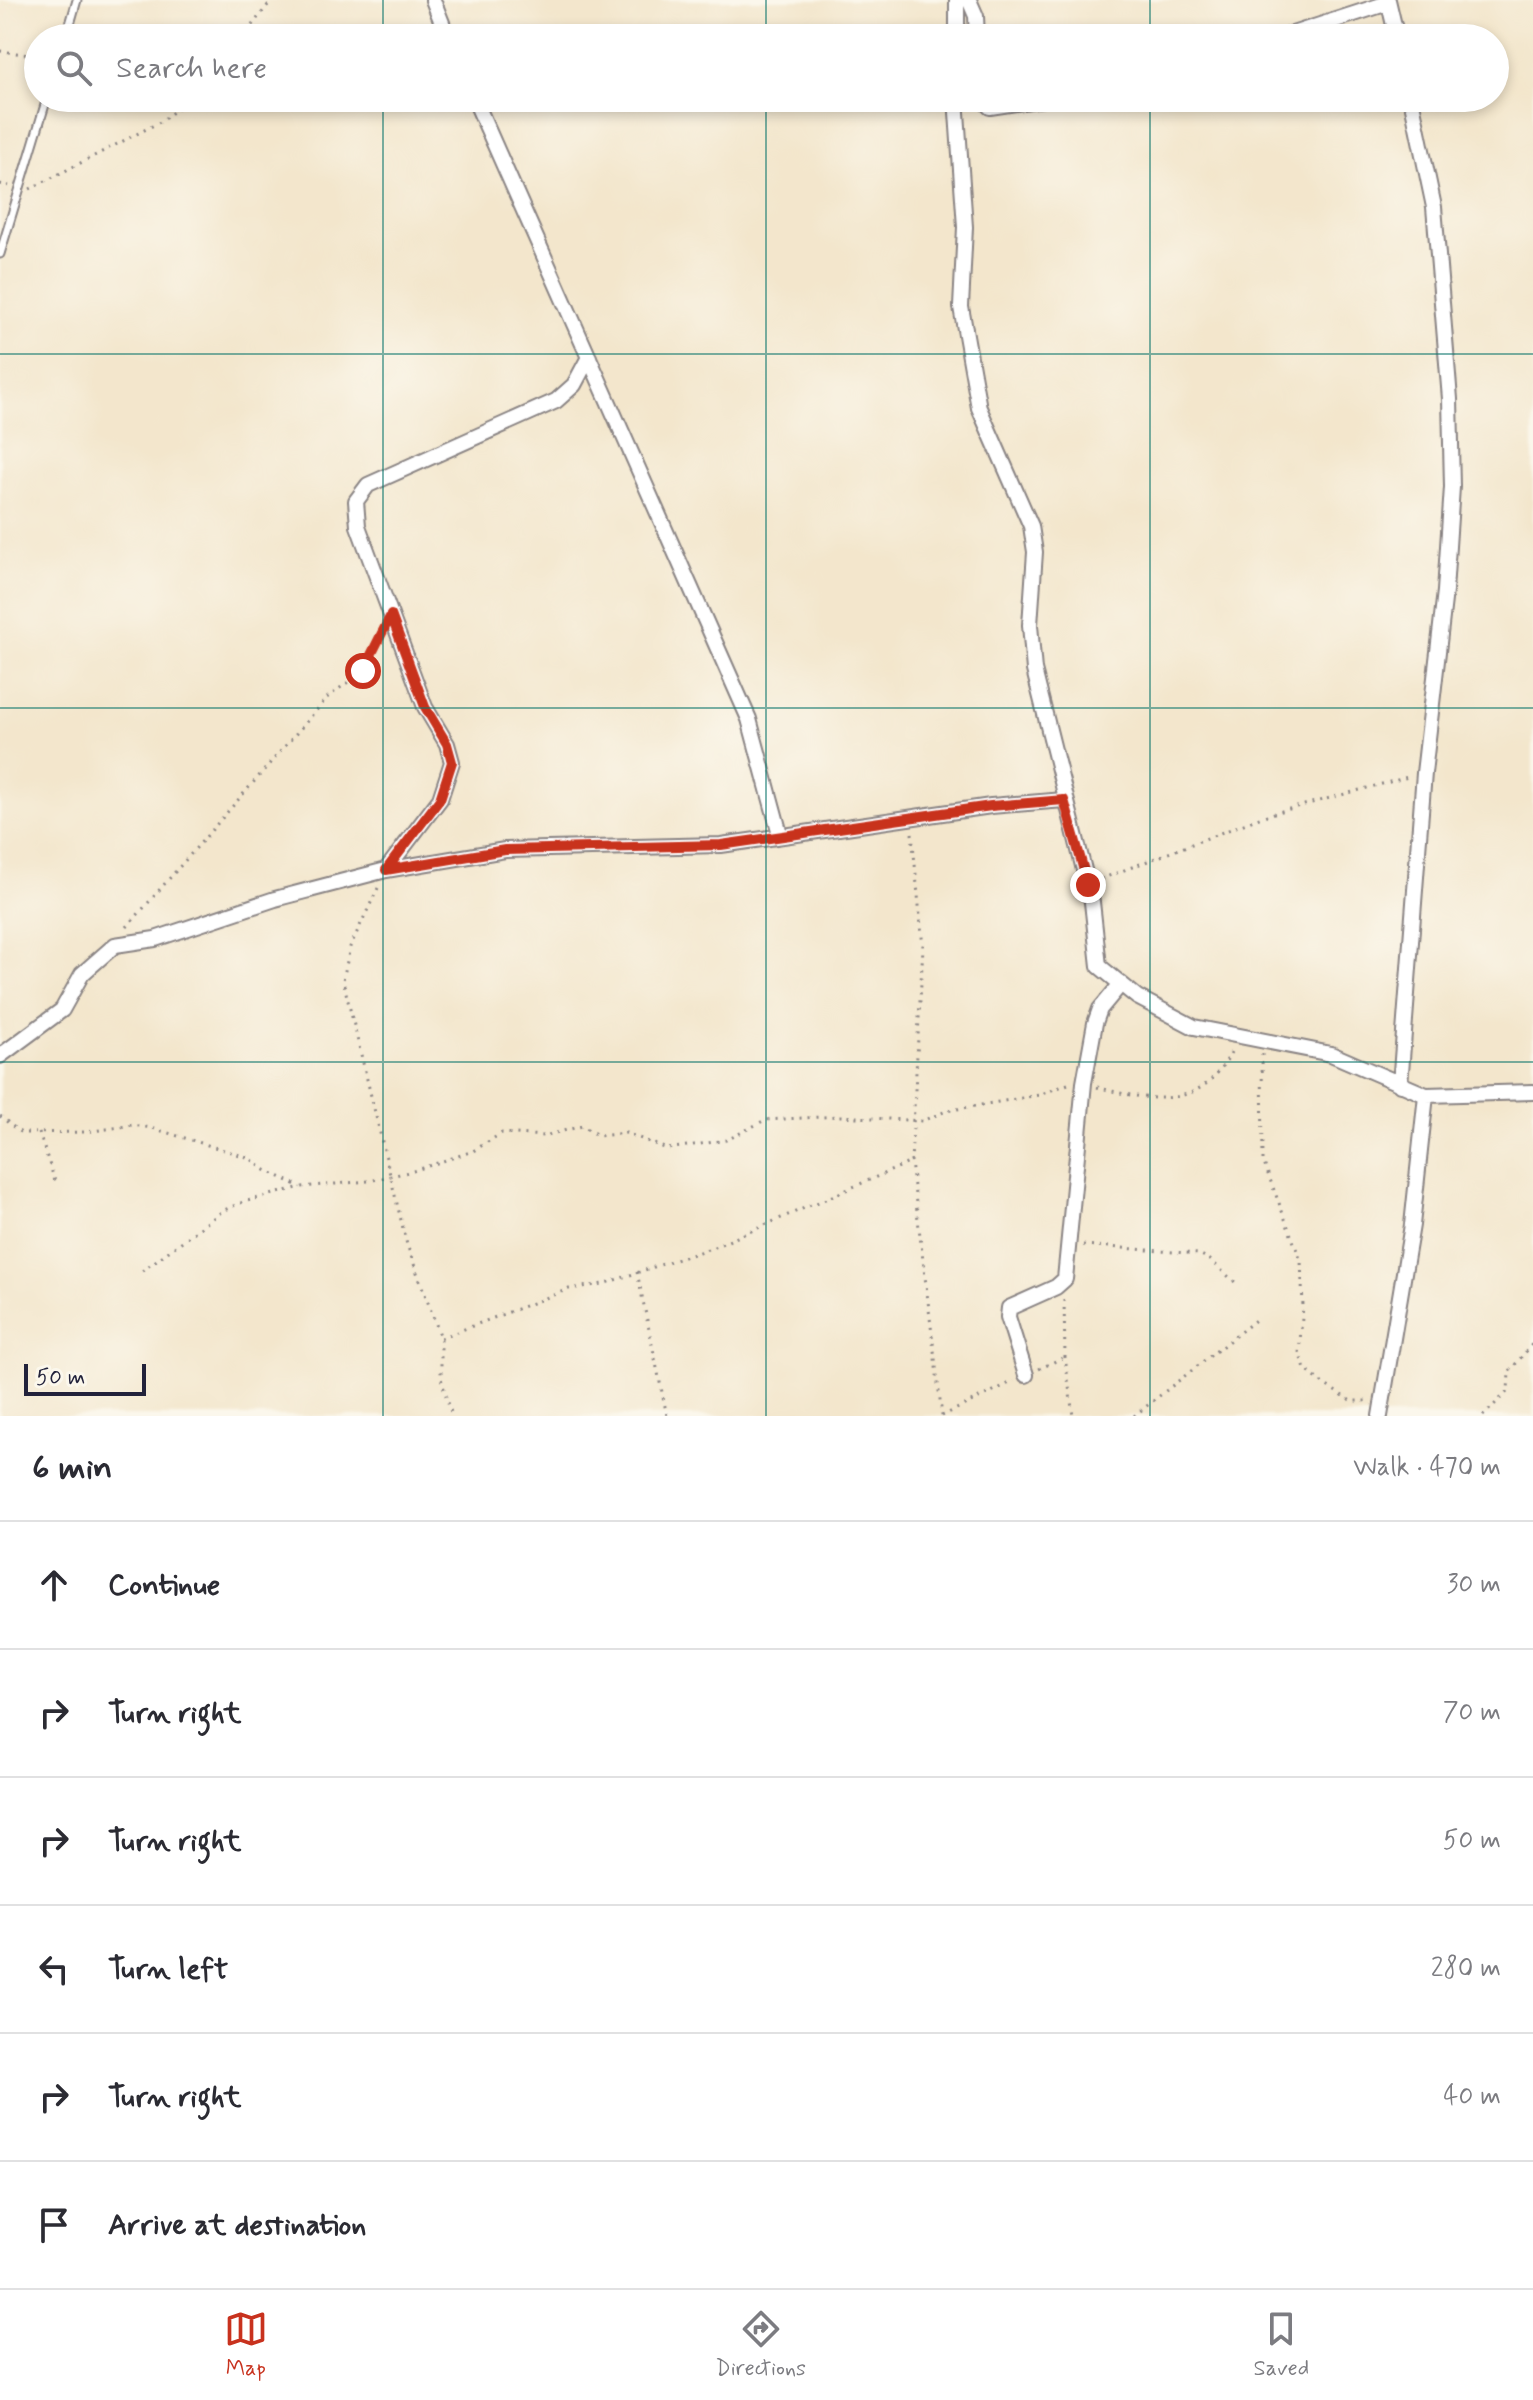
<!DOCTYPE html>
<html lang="en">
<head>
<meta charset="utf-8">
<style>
	:root { --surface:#fff; --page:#f7f7f7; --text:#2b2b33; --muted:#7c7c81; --line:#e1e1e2; --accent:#c8321e }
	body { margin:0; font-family:Mynerve,sans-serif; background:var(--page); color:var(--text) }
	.scale { position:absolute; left:24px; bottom:20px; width:122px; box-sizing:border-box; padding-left:8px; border:4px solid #22223b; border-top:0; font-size:22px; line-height:28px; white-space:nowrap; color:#22223b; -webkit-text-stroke:6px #fbf7ec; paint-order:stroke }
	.stop { position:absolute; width:24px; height:24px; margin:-18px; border:6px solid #c8321e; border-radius:50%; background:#fff }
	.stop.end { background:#c8321e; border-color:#fff; box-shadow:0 2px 8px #0008 }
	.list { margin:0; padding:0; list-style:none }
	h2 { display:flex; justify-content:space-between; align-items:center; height:104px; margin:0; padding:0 32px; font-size:34px }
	h2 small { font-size:26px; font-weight:400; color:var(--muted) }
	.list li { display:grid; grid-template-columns:52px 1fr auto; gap:24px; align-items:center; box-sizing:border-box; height:128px; padding:0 32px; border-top:2px solid var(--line) }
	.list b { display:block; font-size:30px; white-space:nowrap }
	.list em { font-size:26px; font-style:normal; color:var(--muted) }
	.icon { flex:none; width:44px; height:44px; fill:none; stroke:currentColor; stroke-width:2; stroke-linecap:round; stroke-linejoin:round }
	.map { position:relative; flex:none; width:1533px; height:1416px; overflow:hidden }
	.search { position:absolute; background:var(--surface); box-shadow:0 4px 12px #0003; left:24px; right:24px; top:24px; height:88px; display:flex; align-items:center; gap:20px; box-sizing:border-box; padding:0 28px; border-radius:44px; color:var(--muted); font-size:30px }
	.sheet { height:872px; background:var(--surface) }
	nav { display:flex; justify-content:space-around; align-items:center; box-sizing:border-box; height:112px; border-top:2px solid var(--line); background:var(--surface); font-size:22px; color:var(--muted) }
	nav a { display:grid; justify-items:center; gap:4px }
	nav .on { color:var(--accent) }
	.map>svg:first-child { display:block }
</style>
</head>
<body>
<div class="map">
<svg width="1533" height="1416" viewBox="0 0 1533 1416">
	<rect width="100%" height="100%" fill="#fbf7ec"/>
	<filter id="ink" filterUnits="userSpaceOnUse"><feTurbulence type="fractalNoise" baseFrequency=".0125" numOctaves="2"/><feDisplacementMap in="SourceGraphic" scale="16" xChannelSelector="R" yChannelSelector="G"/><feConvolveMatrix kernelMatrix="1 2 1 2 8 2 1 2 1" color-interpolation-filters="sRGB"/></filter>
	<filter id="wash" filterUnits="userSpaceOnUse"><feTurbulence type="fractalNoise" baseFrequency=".006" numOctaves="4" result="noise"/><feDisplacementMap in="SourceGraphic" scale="32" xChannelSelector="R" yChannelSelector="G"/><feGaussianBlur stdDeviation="1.8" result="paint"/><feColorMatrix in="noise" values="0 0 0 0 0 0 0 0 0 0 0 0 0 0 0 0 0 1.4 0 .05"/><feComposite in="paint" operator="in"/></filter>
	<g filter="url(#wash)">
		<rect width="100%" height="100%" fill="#f3e6cc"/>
	</g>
	<g filter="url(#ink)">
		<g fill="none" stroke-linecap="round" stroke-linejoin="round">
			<defs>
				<path id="lane" d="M66 38 77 0
					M0 254 47 98"/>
				<path id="street" d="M433 0 448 38
					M957 0V38
					M969 0 976 16 977 38
					M1388 0 1397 38
					M1280 38 1388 3
					M474 98 749 719 780 834
					M956 98 965 227 961 307 979 408 1031 526 1035 552 1030 625 1034 670 1092 902 1099 966 1137 997 1194 1027 1331 1054 1426 1095 1533 1092
					M982 98 990 107 1050 98
					M386 870 440 799 452 762 447 744 425 707 358 526 356 501 368 485 556 401 574 385 589 357
					M0 1056 62 1010 82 974 115 945 155 939 275 899 386 870 505 850 721 845 991 806 1064 800
					M1400 1085 1424 773 1445 591 1452 487 1450 399 1434 207 1411 98
					M1026 1375 1008 1317 1009 1308 1056 1287 1065 1279 1084 1083 1095 1023 1100 1009 1120 985
					M1380 1416 1412 1225 1426 1095"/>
			</defs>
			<use href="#lane" stroke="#8a8484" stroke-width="11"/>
			<use href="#street" stroke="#8a8484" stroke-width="18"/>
			<path stroke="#8a8484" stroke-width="3" stroke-dasharray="2 6" stroke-linecap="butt" d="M242 38 272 0
				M0 51 38 56
				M0 184 9 186
				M30 189 160 122 191 98
				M912 833 923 947 911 1162 942 1416
				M1101 879 1267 815 1408 777
				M378 888 350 947 343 980 407 1245 441 1338V1378L452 1416
				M127 927 328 697 363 671 383 633
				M1262 1054 1263 1161 1301 1261 1303 1306 1299 1353 1305 1369 1322 1383 1351 1401H1368
				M1097 1087C1155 1103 1204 1110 1233 1048
				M0 1116 21 1133 87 1132 133 1125 152 1128 250 1158 263 1169 301 1187
				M39 1133 56 1184
				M1083 1245 1199 1254 1209 1259 1236 1283
				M142 1271 224 1210 243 1202 301 1187 369 1181 413 1171 473 1151 502 1133 544 1136 582 1126 599 1136 626 1133 667 1149 727 1140 765 1120 840 1116 922 1121 946 1111 1039 1095 1068 1084
				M637 1272 667 1416
				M1064 1300 1065 1357 1073 1416
				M441 1338 569 1289 603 1284 714 1247 911 1162
				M1039 1369 1064 1357
				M942 1416 1014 1381
				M1134 1416 1258 1318
				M1483 1416 1508 1391 1509 1372 1533 1343"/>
			<use href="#lane" stroke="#fff" stroke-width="7"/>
			<use href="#street" stroke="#fff" stroke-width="14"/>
		</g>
	</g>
	<g fill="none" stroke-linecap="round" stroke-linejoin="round" filter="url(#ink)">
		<path stroke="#c8321e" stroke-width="10" d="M363 671 391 615 425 707 447 744 452 762 440 799 386 870 505 850 721 845 991 806 1064 800 1088 885"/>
	</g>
	<path fill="none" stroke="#0f766e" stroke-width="2" stroke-opacity="0.55" d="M383 0V38M766 0V38M1150 0V38M383 98V1416M766 98V1416M1150 98V1416M0 354H1533M0 708H1533M0 1062H1533"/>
</svg>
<div class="scale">50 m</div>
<div class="stop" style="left:363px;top:671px"></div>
<div class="stop end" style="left:1088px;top:885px"></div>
<div class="search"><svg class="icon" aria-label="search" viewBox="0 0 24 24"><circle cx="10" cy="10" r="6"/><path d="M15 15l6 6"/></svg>Search here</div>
</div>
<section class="sheet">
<h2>6 min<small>Walk · 470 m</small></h2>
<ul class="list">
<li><svg class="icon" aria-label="ahead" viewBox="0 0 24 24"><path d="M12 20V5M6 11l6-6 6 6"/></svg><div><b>Continue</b></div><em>30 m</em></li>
<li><svg class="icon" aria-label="right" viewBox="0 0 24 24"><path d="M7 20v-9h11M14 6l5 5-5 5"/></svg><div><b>Turn right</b></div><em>70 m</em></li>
<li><svg class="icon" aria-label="right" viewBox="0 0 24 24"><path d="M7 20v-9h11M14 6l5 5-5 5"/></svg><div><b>Turn right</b></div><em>50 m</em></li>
<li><svg class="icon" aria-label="left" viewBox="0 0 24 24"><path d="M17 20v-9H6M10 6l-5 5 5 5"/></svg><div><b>Turn left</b></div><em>280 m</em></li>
<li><svg class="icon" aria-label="right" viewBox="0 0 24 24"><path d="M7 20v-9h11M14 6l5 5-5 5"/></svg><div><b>Turn right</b></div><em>40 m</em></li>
<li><svg class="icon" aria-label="arrive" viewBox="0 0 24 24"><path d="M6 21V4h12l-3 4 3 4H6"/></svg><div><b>Arrive at destination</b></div></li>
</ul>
</section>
<nav>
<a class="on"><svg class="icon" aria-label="map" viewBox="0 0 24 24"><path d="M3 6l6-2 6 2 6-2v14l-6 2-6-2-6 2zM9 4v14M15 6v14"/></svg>Map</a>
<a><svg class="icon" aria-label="directions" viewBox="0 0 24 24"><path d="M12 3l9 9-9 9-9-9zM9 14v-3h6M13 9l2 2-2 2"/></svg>Directions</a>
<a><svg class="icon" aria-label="saved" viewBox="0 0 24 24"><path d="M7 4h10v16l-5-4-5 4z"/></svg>Saved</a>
</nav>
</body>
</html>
